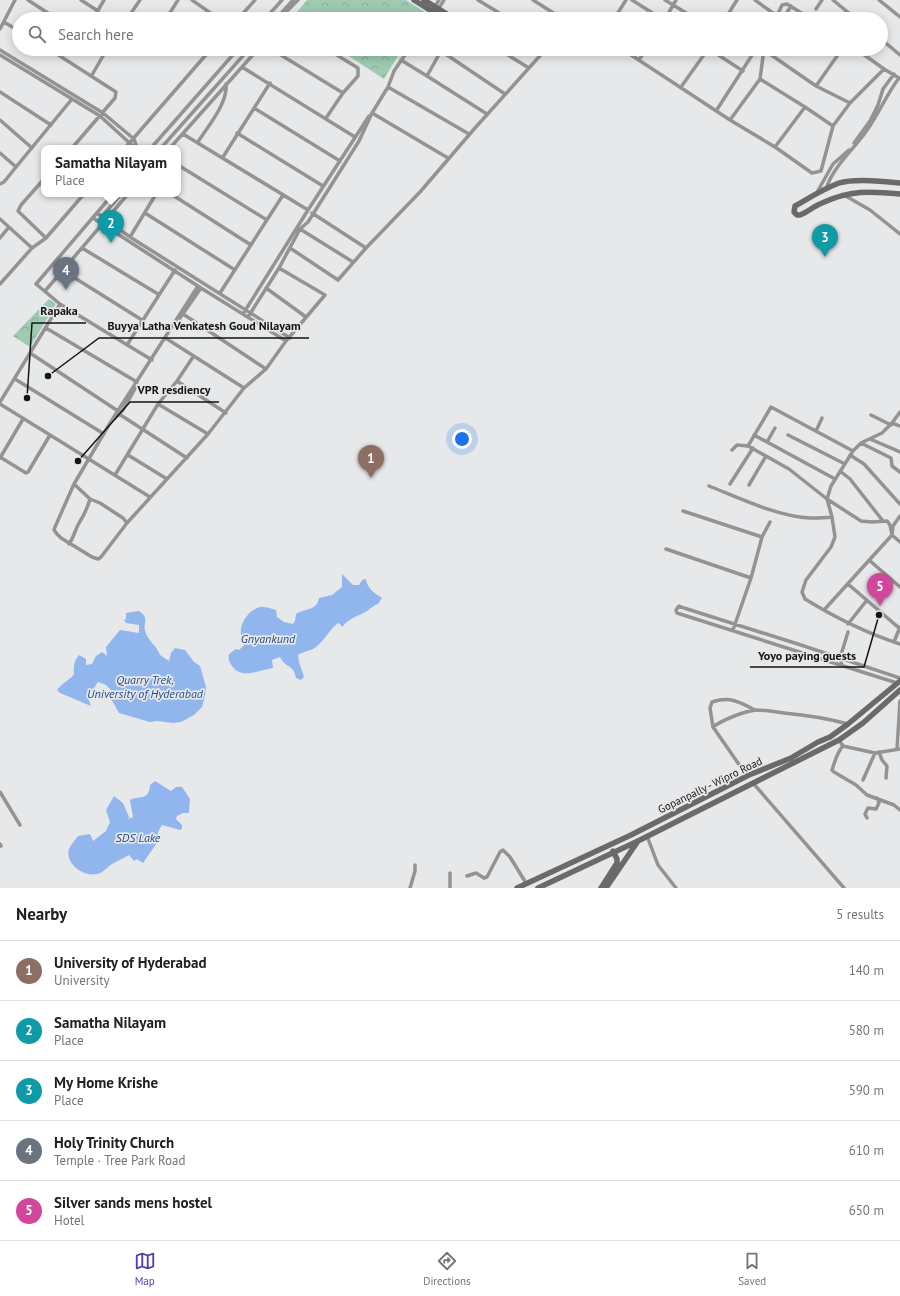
<!DOCTYPE html>
<html lang="en">
<head>
<meta charset="utf-8">
<style>
	:root { --surface:#fff; --page:#f6f6f6; --text:#202124; --muted:#757577; --line:#e0e0e0; --accent:#4b3fb5 }
	body { margin:0; font-family:"PT Sans",sans-serif; background:var(--page); color:var(--text) }
	.you { position:absolute; left:462px; top:439px; width:14px; height:14px; margin:-10px; border:3px solid #fff; border-radius:50%; background:#1a73e8; box-shadow:0 0 0 6px #1a73e833 }
	.badge { display:grid; place-items:center; width:26px; height:26px; border-radius:50%; background:var(--accent); color:#fff; font-size:13px; font-weight:700 }
	.pin { position:absolute; translate:-50% -33px; filter:drop-shadow(0 1px 2px #0008) }
	.pin::after { content:''; position:absolute; top:21px; width:14px; height:12px; background:inherit; clip-path:polygon(0 0,100% 0,50% 100%) }
	.popup { position:absolute; left:41px; top:145px; width:140px; height:52px; box-sizing:border-box; display:grid; place-content:center; border-radius:8px; background:var(--surface); filter:drop-shadow(0 1px 3px #0005); font-size:13px; white-space:nowrap; color:var(--muted) }
	.popup b { font-size:15px; color:var(--text) }
	.popup::after { content:''; position:absolute; left:50%; top:100%; margin-left:-8px; border:8px solid transparent; border-top-color:var(--surface) }
	.list { margin:0; padding:0; list-style:none }
	h2 { display:flex; justify-content:space-between; align-items:center; height:52px; margin:0; padding:0 16px; font-size:17px }
	h2 small { font-size:13px; font-weight:400; color:var(--muted) }
	.list li { display:grid; grid-template-columns:26px 1fr auto; gap:12px; align-items:center; box-sizing:border-box; height:60px; padding:0 16px; border-top:1px solid var(--line) }
	.list b { display:block; font-size:15px; white-space:nowrap }
	.list p { margin:0; font-size:13px; white-space:nowrap; color:var(--muted) }
	.list em { font-size:13px; font-style:normal; color:var(--muted) }
	.icon { flex:none; width:22px; height:22px; fill:none; stroke:currentColor; stroke-width:2; stroke-linecap:round; stroke-linejoin:round }
	.map { position:relative; flex:none; width:900px; height:888px; overflow:hidden }
	.search { position:absolute; background:var(--surface); box-shadow:0 2px 10px #0003; left:12px; right:12px; top:12px; height:44px; display:flex; align-items:center; gap:10px; box-sizing:border-box; padding:0 14px; border-radius:22px; color:var(--muted); font-size:15px }
	.sheet { height:352px; background:var(--surface) }
	nav { display:flex; justify-content:space-around; align-items:center; box-sizing:border-box; height:56px; border-top:1px solid var(--line); background:var(--surface); font-size:11px; color:var(--muted) }
	nav a { display:grid; justify-items:center; gap:2px }
	nav .on { color:var(--accent) }
	.map>svg:first-child { display:block }
</style>
</head>
<body>
<div class="map">
<svg width="900" height="888" viewBox="0 0 900 888">
	<defs>
		<pattern id="park-crowns" width="20" height="18" patternUnits="userSpaceOnUse"><rect width="20" height="18" fill="#9ecab2"/><path d="M2 6a3 3 0 1 1 6 0M12 15a3 3 0 1 1 6 0" fill="none" stroke="#87ad98"/></pattern>
	</defs>
	<rect width="100%" height="100%" fill="#e7e8ea"/>
	<path fill="url(#park-crowns)" d="M307 0H406L425 12 421 19H291Z
		M338 49H402L384 79Z
		M49 299 56 304 30 347 13 336Z"/>
	<path fill="#91b6ee" d="M342 574 353 585H359L362 580 366 579C367 588 374 593 382 598L378 604C373 606 371 608 367 611 357 617 350 617 342 627L340 624 338 623C329 630 325 640 316 647 311 651 304 651 298 655L299 662 304 677 301 680 296 678C293 663 286 669 280 657L272 660 273 668C259 670 242 680 232 666 229 662 228 659 229 654L236 649 239 650 246 643C244 641 242 637 241 635 239 623 249 610 260 607 265 606 271 609 276 610L277 617 284 622 293 624 295 621 296 614C305 608 317 611 319 598L332 595 342 587Z
		M139 611C150 619 143 621 145 631 148 641 157 646 160 655L169 661 171 653 175 648 185 650 194 662 200 666 206 687 205 695 202 707 194 715 181 722 173 723 157 721 150 722 119 713 110 697 112 691 106 685 98 682 88 697 91 706 60 693 57 690C62 683 69 681 74 674 73 667 74 661 79 655L86 659V665L92 664 96 656 102 652 107 656 106 647 120 630 139 633V625L126 623 124 620 126 619V613Z
		M155 781 171 791 176 787H182L190 799 189 813H183L177 816 176 819 182 825V829L180 830 162 825 158 832 159 840 143 863 137 859 134 861 129 855C123 858 118 861 112 864 107 867 103 873 97 874 83 877 65 864 69 849 71 844 75 840 78 836L90 834 93 841 106 831 110 822 106 810 114 796 123 803 129 817 128 819 133 817 130 800C140 795 149 801 150 785Z"/>
	<g fill="none" stroke-linecap="round" stroke-linejoin="round">
		<path stroke="#949392" stroke-width="3.5" d="M28 0 57 19
			M81 0 98 11
			M192 0 219 19
			M478 0 509 19
			M533 0 563 19
			M632 0 662 19
			M665 0 696 19
			M755 0 777 16 782 5 787 4 811 19
			M833 0 856 19
			M879 0 900 17
			M816 9 822 0
			M93 19 104 0
			M127 19 140 0
			M166 19 178 0
			M238 19 255 0
			M265 19 282 0
			M276 19 293 0
			M279 19 298 0
			M427 19 439 0
			M432 19 444 0
			M614 19 626 0
			M665 19 676 0
			M725 19 737 0
			M783 19 791 6
			M4 22 19 31
			M0 29 15 0
			M881 39 900 55
			M49 49 116 92 115 98 72 148
			M271 49 343 93
			M442 49 427 76 487 114
			M622 49 730 120 775 147 812 173 821 171 833 126 850 103 884 69 856 49
			M709 49 743 71
			M748 49 754 52
			M0 50 103 113 134 139 137 148
			M764 50 816 86 850 103
			M441 51 505 94
			M503 52 529 68
			M0 55 100 116 134 147 136 148
			M401 60 427 76
			M639 60 646 49
			M242 67 355 137
			M92 75 107 49
			M760 79 805 107 833 126
			M816 86 842 49
			M388 87 469 134
			M681 87 708 49
			M0 92 51 125
			M254 108 340 161
			M716 111 756 49
			M372 113 448 158
			M326 118 343 93 358 76V68L327 49
			M0 120 32 148
			M730 120 760 79 764 49
			M237 133 323 186
			M183 134 308 210
			M198 142C208 126 228 103 226 84
			M854 143 870 121 878 105 883 89 894 74
			M775 147 805 107
			M125 148 211 49
			M151 148 238 49
			M161 148 249 49
			M170 148 258 49
			M0 153 16 167
			M223 157 270 83
			M178 165 267 220
			M44 179 21 205 18 211 46 238
			M0 184 4 182 16 167 72 99
			M826 189C833 167 852 151 865 133 878 116 886 95 899 78L884 69
			M113 194 36 284 60 304 152 360
			M171 194 251 245
			M816 194 833 164 849 150
			M844 195 870 210 900 234
			M97 213 130 237 290 338
			M145 213 235 270
			M312 213 366 248
			M93 218 201 288 286 341
			M0 219 32 248 46 238 84 194
			M100 219 121 194
			M300 229 353 262
			M130 237 156 194
			M0 238 9 227
			M82 248 158 294
			M290 248 338 280 366 248 420 192 475 128 546 49
			M62 270 142 320
			M0 284 32 248
			M198 286 110 423 74 484 55 527 54 530 57 534 61 538 92 557 98 559 101 557 127 523 208 434 244 388 266 369 286 341 325 295 279 268
			M266 288 306 317
			M45 291 128 194
			M220 293 283 195
			M183 314 266 369
			M243 314 308 210 369 116
			M248 317 279 268 300 229 308 222 359 141 372 113 388 87 394 71 409 49
			M180 318 201 288
			M46 328 137 382
			M167 339 244 388
			M127 345 175 270
			M30 353 118 411
			M15 379 104 434
			M177 381 226 413
			M0 402 60 304
			M0 404 150 497
			M158 404 208 434
			M900 412 892 423 882 433 861 443 853 451 831 486 827 499 832 517 835 537 831 547 806 580 802 592 805 599C836 618 866 633 900 644
			M119 414 187 458
			M871 415 891 425
			M115 418 123 410 136 387
			M892 423 900 426
			M816 431 822 418
			M754 435 835 479
			M788 435 845 464
			M870 439 900 452
			M767 442 775 428
			M861 443 891 458 892 466 900 472
			M748 446 771 407 853 451
			M732 450 737 445 748 446 789 469 827 499 861 521 872 522 887 521 890 525 892 535 900 542
			M128 455 167 479
			M850 455 864 464 900 504
			M0 457 26 473 28 472 50 435
			M0 458 23 419
			M840 471 850 479 883 521
			M115 475 158 404 177 381 193 357
			M74 484 90 499 100 503 123 518 127 523
			M730 484 753 448
			M749 485 766 456
			M709 486C739 498 779 517 810 518 817 518 825 518 832 517
			M683 511 762 537
			M69 544C74 537 75 530 79 523 85 514 87 509 90 499
			M666 549 751 578
			M869 560 900 587
			M848 584 899 628
			M824 610 892 535 893 526 900 516
			M848 624 867 600
			M733 630 751 578 762 537 770 522
			M894 642 900 627
			M842 665 840 658 848 632
			M897 683 677 613 676 610 679 606 684 608 801 645 900 678
			M713 727 710 708 712 702C731 696 739 702 755 710
			M839 740 843 746 875 753 900 749
			M843 746C837 752 835 761 832 770L834 772 856 785 867 795 894 805 900 810
			M897 749 900 701
			M879 752 882 760 887 766 886 778
			M747 776 713 727C722 720 745 711 756 710 765 710 775 712 784 713 806 715 826 718 848 724
			M863 780 875 753
			M753 783 844 888
			M0 792 20 825
			M867 818 865 814 868 808 876 809 879 803 877 798
			M647 836 658 865 676 888
			M0 844 1 846
			M467 876 476 873 484 878 487 877 500 852 503 850 510 857 526 883
			M410 888 415 871V865
			M450 888V873"/>
		<path stroke="#6c6a69" stroke-width="5.5" d="M414 0 444 19
			M424 0 455 19
			M494 49 503 52
			M900 183C883 181 855 178 839 183 823 189 809 198 795 206L794 212 797 215H800C808 212 814 206 822 203 850 190 870 191 900 194
			M517 888 631 835 749 775 791 758 818 742 830 737 848 724 900 681
			M538 888 638 841 839 740 863 723 900 690
			M601 888 617 863V859L613 851
			M606 888 638 841"/>
	</g>
	<g text-anchor="middle" dominant-baseline="central" stroke-width="3.5" stroke-linejoin="round" paint-order="stroke">
		<g font-size="11" fill="#131414" stroke="#e7e8ea">
			<text transform="translate(710 785) rotate(-26)">Gopanpally - Wipro Road</text>
		</g>
		<g font-size="12" font-style="italic" fill="#1f4a8d" stroke="#e7e8ea">
			<text x="268" y="638">Gnyankund</text>
			<text x="145" y="679">Quarry Trek,<tspan x="145" dy="14">University of Hyderabad</tspan></text>
			<text x="138" y="837">SDS Lake</text>
		</g>
	</g>
	<path fill="none" stroke="#131414" stroke-width="1.5" d="M27 398L32 323H86M48 376L99 338H309M78 461L130 402H219M879 615L864 667H750"/>
	<g fill="#131414" stroke="#e7e8ea" stroke-width="1.5">
		<circle cx="27" cy="398" r="4"/>
		<circle cx="48" cy="376" r="4"/>
		<circle cx="78" cy="461" r="4"/>
		<circle cx="879" cy="615" r="4"/>
	</g>
	<g font-size="12" text-anchor="middle" font-weight="bold" fill="#131414" stroke="#e7e8ea" stroke-width="3.5" stroke-linejoin="round" paint-order="stroke">
		<text x="59" y="315">Rapaka</text>
		<text x="204" y="330">Buyya Latha Venkatesh Goud Nilayam</text>
		<text x="174" y="394">VPR resdiency</text>
		<text x="807" y="660">Yoyo paying guests</text>
	</g>
</svg>
<div class="you"></div>
<div class="pin badge" style="left:371px;top:478px;background:#8d6e63">1</div>
<div class="pin badge" style="left:111px;top:243px;background:#0f9aa8">2</div>
<div class="popup"><b>Samatha Nilayam</b>Place</div>
<div class="pin badge" style="left:825px;top:257px;background:#0f9aa8">3</div>
<div class="pin badge" style="left:66px;top:290px;background:#6b7280">4</div>
<div class="pin badge" style="left:880px;top:606px;background:#d1479c">5</div>
<div class="search"><svg class="icon" aria-label="search" viewBox="0 0 24 24"><circle cx="10" cy="10" r="6"/><path d="M15 15l6 6"/></svg>Search here</div>
</div>
<section class="sheet">
<h2>Nearby<small>5 results</small></h2>
<ul class="list">
<li><span class="badge" style="background:#8d6e63">1</span><div><b>University of Hyderabad</b><p>University</p></div><em>140 m</em></li>
<li><span class="badge" style="background:#0f9aa8">2</span><div><b>Samatha Nilayam</b><p>Place</p></div><em>580 m</em></li>
<li><span class="badge" style="background:#0f9aa8">3</span><div><b>My Home Krishe</b><p>Place</p></div><em>590 m</em></li>
<li><span class="badge" style="background:#6b7280">4</span><div><b>Holy Trinity Church</b><p>Temple · Tree Park Road</p></div><em>610 m</em></li>
<li><span class="badge" style="background:#d1479c">5</span><div><b>Silver sands mens hostel</b><p>Hotel</p></div><em>650 m</em></li>
</ul>
</section>
<nav>
<a class="on"><svg class="icon" aria-label="map" viewBox="0 0 24 24"><path d="M3 6l6-2 6 2 6-2v14l-6 2-6-2-6 2zM9 4v14M15 6v14"/></svg>Map</a>
<a><svg class="icon" aria-label="directions" viewBox="0 0 24 24"><path d="M12 3l9 9-9 9-9-9zM9 14v-3h6M13 9l2 2-2 2"/></svg>Directions</a>
<a><svg class="icon" aria-label="saved" viewBox="0 0 24 24"><path d="M7 4h10v16l-5-4-5 4z"/></svg>Saved</a>
</nav>
</body>
</html>
